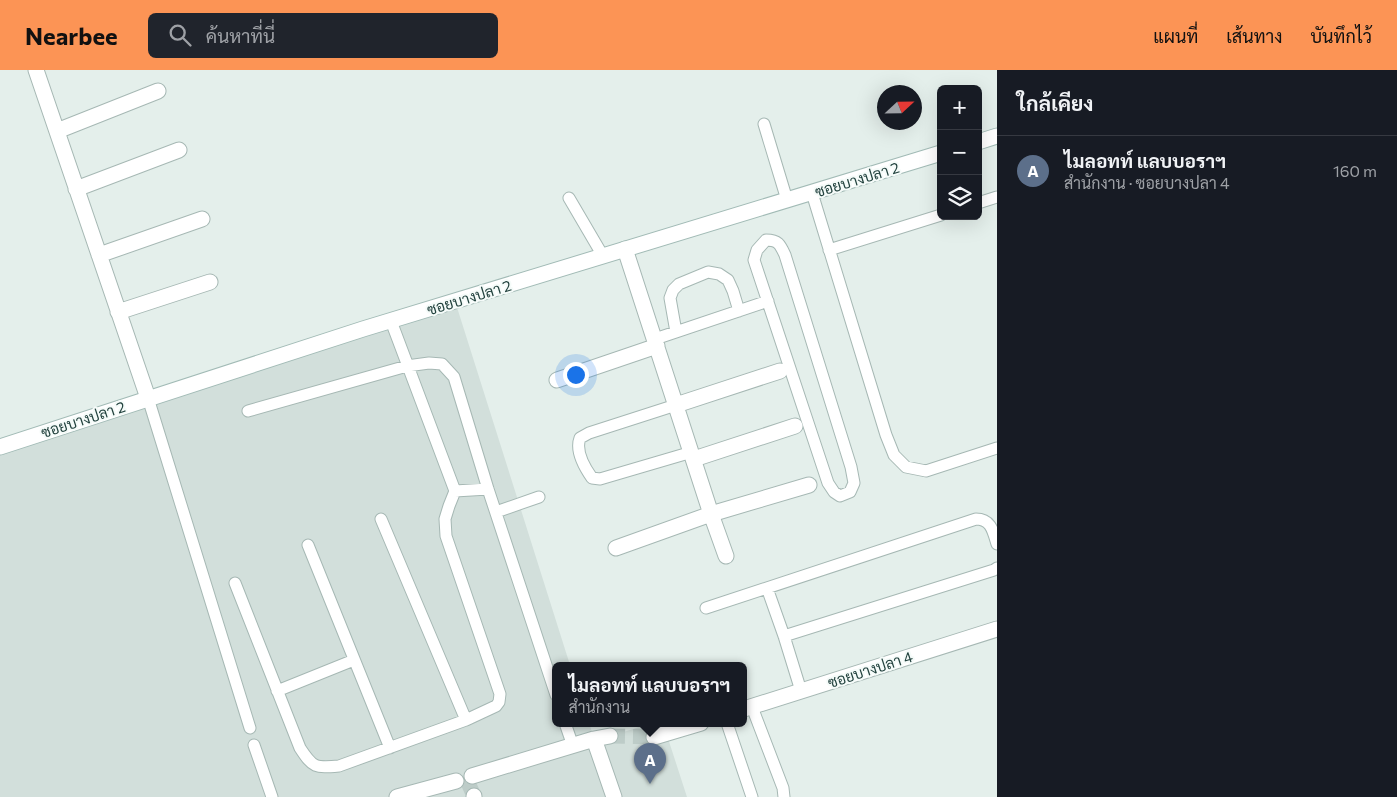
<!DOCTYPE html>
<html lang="th">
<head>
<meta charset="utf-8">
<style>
	:root { --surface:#171b24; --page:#20242c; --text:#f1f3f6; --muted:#9ea1a6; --line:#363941; --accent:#fc9455 }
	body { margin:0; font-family:Commissioner,Sarabun,sans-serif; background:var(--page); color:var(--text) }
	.controls { position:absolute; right:15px; top:15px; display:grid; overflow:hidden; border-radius:8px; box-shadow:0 5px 20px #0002 }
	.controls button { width:45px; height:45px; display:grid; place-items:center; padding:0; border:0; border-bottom:1px solid var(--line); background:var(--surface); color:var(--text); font:25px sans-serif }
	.compass { position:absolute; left:877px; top:15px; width:45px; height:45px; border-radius:50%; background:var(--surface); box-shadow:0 5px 20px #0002; rotate:68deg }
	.you { position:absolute; left:575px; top:304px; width:18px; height:18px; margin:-12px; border:4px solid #fff; border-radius:50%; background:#1a73e8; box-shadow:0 0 0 8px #1a73e833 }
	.badge { display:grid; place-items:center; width:32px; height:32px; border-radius:50%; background:var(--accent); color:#fff; font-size:16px; font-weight:700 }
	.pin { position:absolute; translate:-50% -41px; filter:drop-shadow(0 1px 2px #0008) }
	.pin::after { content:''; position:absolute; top:26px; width:18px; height:15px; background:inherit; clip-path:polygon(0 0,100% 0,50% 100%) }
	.popup { position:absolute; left:552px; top:592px; width:195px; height:65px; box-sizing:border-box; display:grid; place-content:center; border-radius:8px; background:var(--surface); filter:drop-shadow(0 1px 4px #0005); font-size:16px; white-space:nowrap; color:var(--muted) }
	.popup b { font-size:19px; color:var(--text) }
	.popup::after { content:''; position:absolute; left:50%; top:100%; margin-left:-10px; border:10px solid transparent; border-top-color:var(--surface) }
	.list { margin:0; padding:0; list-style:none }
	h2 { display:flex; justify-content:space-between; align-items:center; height:65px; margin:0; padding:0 20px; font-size:21px }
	h2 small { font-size:16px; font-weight:400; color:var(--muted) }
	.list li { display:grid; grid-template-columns:32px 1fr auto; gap:15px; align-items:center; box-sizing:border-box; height:70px; padding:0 20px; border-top:1px solid var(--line) }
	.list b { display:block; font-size:19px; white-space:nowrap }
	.list p { margin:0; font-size:16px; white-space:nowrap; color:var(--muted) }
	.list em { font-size:16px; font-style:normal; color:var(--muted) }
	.icon { flex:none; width:28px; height:28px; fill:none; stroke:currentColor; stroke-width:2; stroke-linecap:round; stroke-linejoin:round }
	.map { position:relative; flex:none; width:997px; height:727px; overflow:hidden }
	header { display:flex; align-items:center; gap:30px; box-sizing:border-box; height:70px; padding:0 25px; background:var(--accent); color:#111 }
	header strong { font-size:24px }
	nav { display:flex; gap:28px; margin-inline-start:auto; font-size:18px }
	.search { width:350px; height:45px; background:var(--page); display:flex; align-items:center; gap:12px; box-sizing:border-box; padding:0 18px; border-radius:8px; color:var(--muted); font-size:19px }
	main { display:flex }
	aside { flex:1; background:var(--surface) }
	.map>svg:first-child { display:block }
</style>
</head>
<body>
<header>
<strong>Nearbee</strong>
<div class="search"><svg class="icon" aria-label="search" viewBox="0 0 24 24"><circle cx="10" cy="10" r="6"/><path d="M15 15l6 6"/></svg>ค้นหาที่นี่</div>
<nav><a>แผนที่</a><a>เส้นทาง</a><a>บันทึกไว้</a></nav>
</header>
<main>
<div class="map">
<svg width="997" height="727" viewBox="0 0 997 727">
	<rect width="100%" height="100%" fill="#e4efeb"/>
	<path fill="#d2dfdb" d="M455 231 570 595H556V653H589L595 671 652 653H663L687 727H0V375Z"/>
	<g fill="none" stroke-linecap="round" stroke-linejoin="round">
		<path stroke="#bdccc8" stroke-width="15" stroke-dasharray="15 8" stroke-linecap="butt" d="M610 666 654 667
			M466 708 474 726"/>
		<defs>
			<path id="lane" d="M764 54 787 130
				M812 123 886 365 894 385 906 397 926 401 997 378
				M569 128 603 186
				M978 133 997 127
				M766 170C778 170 780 174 785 185L851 397 854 413 850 422 840 426 834 422 828 413 754 190 757 180Z
				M829 180 941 145
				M391 251 455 421 488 419
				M676 262 670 228 673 220 679 214 708 202 719 204 728 210 733 221 739 241
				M655 269 768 231
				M148 328 250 658
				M676 335 589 363 580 368C575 381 585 398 592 408L600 409 692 382
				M248 341 407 296 429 293 442 294 454 307 488 419 556 625
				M496 442 539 427
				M381 449 466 650
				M308 475 390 678
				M235 513 300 678C313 698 315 698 339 696L466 650 496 636 499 632 500 624 446 466 445 449 449 436 455 421
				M767 518 784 566 801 621
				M706 538 976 449C991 449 993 461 997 474
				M784 566 994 500 997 498
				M277 621 354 590
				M752 637 783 718 784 727
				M565 653 573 676
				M727 653 752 727
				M254 675 272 727"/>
			<path id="street" d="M36 0 148 328
				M57 61 158 21
				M76 119 179 80
				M625 179 711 444 726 486
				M99 185 202 149
				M118 242 210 212
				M557 310 657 276
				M676 335 780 301
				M694 389 795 356
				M616 478 711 444 809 415
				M744 639 997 559
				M654 667 701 653
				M594 669 614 727
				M472 706 594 669 610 666
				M474 726V727
				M397 727 456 711"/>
			<path id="secondary" d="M978 72 997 66
				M0 377 363 259 941 83"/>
		</defs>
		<use href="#lane" stroke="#a6b8b4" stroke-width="13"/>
		<use href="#street" stroke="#a6b8b4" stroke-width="17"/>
		<use href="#secondary" stroke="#a2bbb6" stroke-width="17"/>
		<use href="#lane" stroke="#fff" stroke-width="11"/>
		<use href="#street" stroke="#fff" stroke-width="15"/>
		<use href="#secondary" stroke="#fff" stroke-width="15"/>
	</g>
	<g text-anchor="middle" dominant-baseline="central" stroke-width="4" stroke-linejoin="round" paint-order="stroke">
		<g font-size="15" fill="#22423e" stroke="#f5fbf9">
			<text transform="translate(857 109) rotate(-17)">ซอยบางปลา 2</text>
			<text transform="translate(469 227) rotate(-17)">ซอยบางปลา 2</text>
			<text transform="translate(83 349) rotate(-18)">ซอยบางปลา 2</text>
			<text transform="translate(870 599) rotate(-18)">ซอยบางปลา 4</text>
		</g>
	</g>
</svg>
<div class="controls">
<button>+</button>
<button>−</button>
<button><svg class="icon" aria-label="layers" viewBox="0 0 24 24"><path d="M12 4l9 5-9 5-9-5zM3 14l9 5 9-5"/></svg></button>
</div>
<svg class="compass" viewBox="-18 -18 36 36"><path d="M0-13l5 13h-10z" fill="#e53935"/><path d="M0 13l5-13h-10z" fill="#9ea1a6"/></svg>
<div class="you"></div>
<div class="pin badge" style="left:650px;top:714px;background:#5c6f8a">A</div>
<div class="popup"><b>ไมลอทท์ แลบบอราฯ</b>สำนักงาน</div>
</div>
<aside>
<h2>ใกล้เคียง<small></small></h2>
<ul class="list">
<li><span class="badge" style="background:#5c6f8a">A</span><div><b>ไมลอทท์ แลบบอราฯ</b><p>สำนักงาน · ซอยบางปลา 4</p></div><em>160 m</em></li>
</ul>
</aside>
</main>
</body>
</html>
